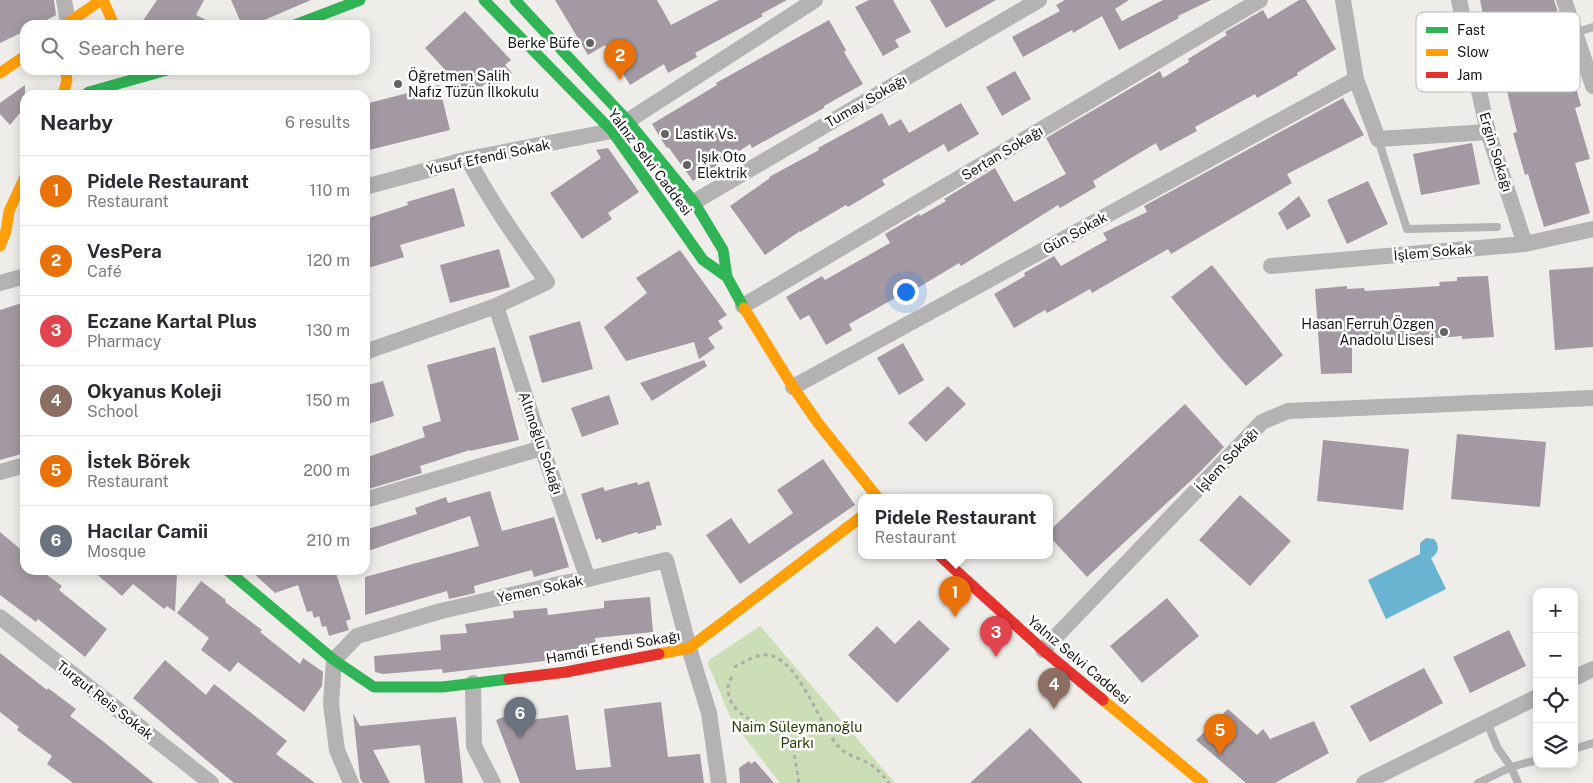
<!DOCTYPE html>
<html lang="en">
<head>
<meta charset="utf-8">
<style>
	:root { --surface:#fff; --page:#f7f7f7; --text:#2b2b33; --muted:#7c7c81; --line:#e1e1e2; --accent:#64635f }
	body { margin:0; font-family:"Public Sans",sans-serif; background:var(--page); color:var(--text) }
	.controls { position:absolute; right:15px; bottom:15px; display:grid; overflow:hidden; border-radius:10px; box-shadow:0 2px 12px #0003 }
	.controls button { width:45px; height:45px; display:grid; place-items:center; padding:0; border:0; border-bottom:1px solid var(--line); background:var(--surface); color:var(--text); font:25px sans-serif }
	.you { position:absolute; left:905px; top:291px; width:18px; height:18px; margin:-12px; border:4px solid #fff; border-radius:50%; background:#1a73e8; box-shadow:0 0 0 8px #1a73e833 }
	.badge { display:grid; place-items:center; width:32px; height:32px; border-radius:50%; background:var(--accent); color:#fff; font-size:16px; font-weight:700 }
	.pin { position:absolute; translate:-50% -41px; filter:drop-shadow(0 1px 2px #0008) }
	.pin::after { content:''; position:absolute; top:26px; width:18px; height:15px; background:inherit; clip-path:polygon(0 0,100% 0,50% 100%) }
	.popup { position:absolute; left:858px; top:494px; width:195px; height:65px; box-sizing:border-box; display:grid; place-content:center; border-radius:10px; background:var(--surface); filter:drop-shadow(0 1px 4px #0005); font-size:16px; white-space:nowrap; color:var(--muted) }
	.popup b { font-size:19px; color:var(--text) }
	.popup::after { content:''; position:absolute; left:50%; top:100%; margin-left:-10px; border:10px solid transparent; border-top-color:var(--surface) }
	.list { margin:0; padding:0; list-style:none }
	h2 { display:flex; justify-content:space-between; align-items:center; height:65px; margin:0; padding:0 20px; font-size:21px }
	h2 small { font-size:16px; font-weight:400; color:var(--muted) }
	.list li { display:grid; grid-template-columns:32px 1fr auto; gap:15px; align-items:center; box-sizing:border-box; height:70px; padding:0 20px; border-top:1px solid var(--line) }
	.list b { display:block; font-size:19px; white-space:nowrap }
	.list p { margin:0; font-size:16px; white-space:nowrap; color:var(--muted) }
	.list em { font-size:16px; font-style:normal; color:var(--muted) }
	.icon { flex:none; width:28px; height:28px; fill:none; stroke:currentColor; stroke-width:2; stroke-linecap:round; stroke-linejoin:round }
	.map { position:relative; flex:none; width:1593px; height:783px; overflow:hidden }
	.search { position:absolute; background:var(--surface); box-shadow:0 2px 12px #0003; left:20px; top:20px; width:350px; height:55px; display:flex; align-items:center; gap:12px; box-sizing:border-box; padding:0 18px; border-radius:15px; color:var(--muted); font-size:19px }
	.panel { position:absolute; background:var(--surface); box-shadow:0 2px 12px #0003; left:20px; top:90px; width:350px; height:485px; border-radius:15px }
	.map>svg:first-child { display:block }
</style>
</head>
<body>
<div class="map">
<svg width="1593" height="783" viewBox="0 0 1593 783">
	<rect width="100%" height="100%" fill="#eeede9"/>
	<path fill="#cbdeb5" d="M760 626 895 783H780L732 721 708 664 709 660Z"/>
	<path fill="#69b4d0" d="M1426 538 1434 539C1440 546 1439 553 1431 558L1446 589 1386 619 1368 580 1420 554V543Z"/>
	<path fill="#a399a3" d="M0 0H54L56 15 37 25H25V31L0 43Z
		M157 0H204L196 15 216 25H140Z
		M231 0H311L253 25H242Z
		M555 0H657L671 25 719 0H787L761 14 763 16 695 53 697 57 668 73 664 64 630 85 605 45 588 55Z
		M869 0H893L911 32 895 40 899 47 883 56 855 7Z
		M930 0H996L946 28Z
		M1065 0H1129L1115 9 1122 21 1163 0H1211L1178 16 1179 18 1119 50 1102 16 1073 33 1072 30 1023 57 1012 37 1060 11 1056 5Z
		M1299 0H1306L1336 49 1297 73 1298 75 1257 98 1255 94 1195 127 1197 131 1160 151 1156 143 1093 181 1096 187 1060 208 1058 205 961 266 959 263 906 295 904 293 849 324 852 330 826 345 809 315 800 320 786 297 822 276 825 280 890 243 885 234 919 214 920 216 946 201 944 199 995 168 1014 202 1066 174 1046 138 1160 71 1163 78 1189 62 1188 59 1227 35 1225 32 1263 10 1268 19Z
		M1480 0H1554L1568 43 1564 44 1581 106 1575 108 1590 159 1575 163 1590 213 1544 227 1528 174 1525 175 1513 133 1517 132 1500 63 1491 66 1479 27 1485 25Z
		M465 11 511 60 505 65 512 73 494 89 487 82 470 97 425 48Z
		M829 20 846 50 844 52 863 84 824 106V108L752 148 750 144 693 181 669 148 666 147 652 124 717 85 716 83Z
		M1015 71 1031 99 1002 116 986 87Z
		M25 85V107L10 125 0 114V103Z
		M439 85 450 130 365 151V104Z
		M1343 98 1364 135 1287 174 1292 183 1171 254 1168 249 1092 293 1090 289 1047 313 1045 310 1014 328 994 294 1025 276 1024 273 1054 256 1061 266 1107 240 1103 233 1147 212 1144 206Z
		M961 103 979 134 948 152 944 144 882 180 885 185 848 207 846 205 800 232V231L765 255 730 206 770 178 769 177 819 150 818 148 882 113 889 126 901 119 909 133Z
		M1472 143 1480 184 1421 195 1413 154Z
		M608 148 639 192 608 213 612 219 582 239 550 193 601 158 596 150Z
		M1368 181 1388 224 1347 244 1327 200Z
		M454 188 465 226 400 245 404 257 365 269V219L408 205 407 202Z
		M1299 196 1311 216 1287 230 1278 213Z
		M499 249 510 287 450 303 440 265Z
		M680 250 727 315 718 321 723 328 708 338 715 348 699 359 694 342 626 361 604 327 647 293 636 278Z
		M1212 265 1283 355 1246 386 1220 357 1171 297Z
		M1593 267V347L1555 350 1549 270Z
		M1488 276 1494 337 1462 339V336L1352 345V373L1321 374 1315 289 1347 286V289L1364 288 1365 291 1440 286 1439 282 1457 281V277Z
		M25 302V453L0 460V310Z
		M580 321 593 369 542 383 529 336Z
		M903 343 924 380 899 395 877 358Z
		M495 347 519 440 470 451V450L420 466 422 473 365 490V458L425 437 422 427 441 421 427 365Z
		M704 360 707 366 652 401 640 383Z
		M383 381 394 416 368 424 365 414V386Z
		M948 386 966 404 926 442 908 423Z
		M609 395 619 424 582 437 571 408Z
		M1185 404 1224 447 1198 474 1087 577 1049 536V531Z
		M1457 434 1546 442 1540 507 1451 499Z
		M1323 440 1409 449 1403 510 1317 501Z
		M823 459 855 505 740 584 706 535 731 518 749 544 793 513 777 490Z
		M649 481 662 525 656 526V529L638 534 637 532 602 543 600 538 596 540 581 494 603 487 605 491 637 482 638 485Z
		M490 491 502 531 554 517 569 567 534 577 532 570 474 586 475 593 449 599 447 591 365 615V577L479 546 470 516 365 552V530L417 514 415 508 446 497 448 503Z
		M1240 495 1291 541 1250 586 1199 540Z
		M0 532 25 553V570H40L62 586 59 590 107 629 85 657 38 619 36 622 0 595Z
		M92 570H172L177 574 175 612 167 606 164 609 133 584 122 596Z
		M250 570H335L351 619 346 621 349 630 329 636 326 626 322 627 319 616 314 618 312 611 307 612 298 585 275 593Z
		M201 581 226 600 225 602 262 630 260 632 300 664 303 658 323 672 322 686 304 712 238 662 230 672 201 650 209 638 177 613Z
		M650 597 653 632 595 638 596 646 552 652 553 660 443 673 442 669 383 674 375 672 374 656 441 650 440 635 467 633 465 624 514 618 513 611 547 608 548 615 604 608V601Z
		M1167 598 1199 636 1142 683 1110 646Z
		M919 620 950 649 897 703 848 655 877 626 895 644Z
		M1509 630 1526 666 1470 693 1453 657Z
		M0 653 47 690 48 688 76 709 70 716 104 742 154 783H73L47 764 52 756 17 730 19 727 0 712Z
		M165 660 206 695 214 684 287 741 276 754 315 783H234L205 759 133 698Z
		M1424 668 1443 703 1370 742 1350 706Z
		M661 702 668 757 700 754 704 783H520L496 720 526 708 530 720 568 715 576 770 611 767 604 709Z
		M1228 709 1257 735 1263 729 1270 739 1314 721 1329 753 1275 783H1246L1196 740Z
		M353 713 360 726 456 717 463 783H425L420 745 373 750 390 783H363L360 778Z
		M1030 728 1083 783H970Z
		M749 761 751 764 755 761 774 783H740L739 768Z"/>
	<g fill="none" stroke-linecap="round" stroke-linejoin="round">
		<path stroke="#aeadac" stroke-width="3" stroke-dasharray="4 4" stroke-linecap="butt" d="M734 667C743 663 753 656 763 655 798 652 819 727 839 747 847 756 860 758 870 764 878 769 883 776 889 783
			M732 677C728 683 727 688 729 696 739 727 777 722 793 747L799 783"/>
		<path stroke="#b4b2b2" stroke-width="8" d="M1575 33 1593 27
			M1378 139 1407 229 1497 227
			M1487 722 1497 747 1511 767 1518 783
			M1574 749 1593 743
			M1478 783 1511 767 1537 760"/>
		<path stroke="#b4b2b2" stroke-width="16" d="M64 0 68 23
			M1343 0 1356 79 1378 139 1488 132
			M1459 0 1488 132 1525 244
			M1564 0 1593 86
			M365 187 468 159 612 131 815 0
			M694 202 1039 0
			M1271 266 1525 244 1593 229
			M0 283 25 276
			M496 306 542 448 588 579
			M743 306 1260 0
			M365 352 496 306 547 282C519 242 491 203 468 159
			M793 387 1356 79
			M0 472 25 465
			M365 500 542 448
			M0 617 211 783
			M1043 650 1262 422 1288 411 1593 398
			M1574 678 1593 669
			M473 683 474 746 493 783
			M351 783 337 750 331 704 334 660 357 636 441 611 559 584 588 579 666 560 689 648 709 713 719 783
			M1364 783 1537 697"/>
		<path stroke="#30b455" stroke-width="11" d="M484 0 612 131 703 260 727 277
			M515 0 627 120 694 202 723 250 727 277 744 308
			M295 25 360 0
			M85 95 89 92 167 70
			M227 570 334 660 374 687H442L509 679"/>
		<path stroke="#ff9f0a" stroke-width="11" d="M103 0 114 25
			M65 25 101 0
			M0 73 25 56
			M63 95 67 80 65 70
			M0 246 6 231 9 211 25 177
			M744 308 793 387 818 423 878 498
			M659 654 689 648 861 517
			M1103 700 1203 783"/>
		<path stroke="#e5322d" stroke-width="11" d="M940 556 1043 650 1103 700
			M509 679 566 672 659 654"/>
	</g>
	<g fill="#64635f" stroke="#fff" stroke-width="2">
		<circle cx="590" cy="43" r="5"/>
		<circle cx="398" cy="84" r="5"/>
		<circle cx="665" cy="134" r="5"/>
		<circle cx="687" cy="165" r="5"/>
		<circle cx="1444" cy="332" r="5"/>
	</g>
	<g text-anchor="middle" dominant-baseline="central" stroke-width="5" stroke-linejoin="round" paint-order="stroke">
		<g font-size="14" fill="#191815" stroke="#fff" text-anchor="start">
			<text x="580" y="43" text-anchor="end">Berke Büfe</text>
			<text x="408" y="76">Öğretmen Salih<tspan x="408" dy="16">Nafız Tüzün İlkokulu</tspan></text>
			<text x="675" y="134">Lastik Vs.</text>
			<text x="697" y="157">Işık Oto<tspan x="697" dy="16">Elektrik</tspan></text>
			<text x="1434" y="324" text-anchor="end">Hasan Ferruh Özgen<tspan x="1434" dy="16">Anadolu Lisesi</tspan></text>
		</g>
		<g font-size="14" fill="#191815" stroke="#fff">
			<text transform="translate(866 101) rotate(-30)">Tumay Sokağı</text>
			<text transform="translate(1496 152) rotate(73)">Ergin Sokağı</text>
			<text transform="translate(1002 153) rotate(-31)">Sertan Sokağı</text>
			<text transform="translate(488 157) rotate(-12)">Yusuf Efendi Sokak</text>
			<text transform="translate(650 162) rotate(53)">Yalnız Selvi Caddesi</text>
			<text transform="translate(1075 233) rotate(-29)">Gün Sokak</text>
			<text transform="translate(1433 252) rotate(-5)">İşlem Sokak</text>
			<text transform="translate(541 443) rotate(71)">Altınoğlu Sokağı</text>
			<text transform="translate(1227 460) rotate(-47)">İşlem Sokağı</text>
			<text transform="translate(540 589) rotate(-12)">Yemen Sokak</text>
			<text transform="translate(613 647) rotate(-10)">Hamdi Efendi Sokağı</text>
			<text transform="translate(1079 660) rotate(40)">Yalnız Selvi Caddesi</text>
			<text transform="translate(105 700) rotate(38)">Turgut Reis Sokak</text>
		</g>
		<g font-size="14" fill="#293f04" stroke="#fff">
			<text x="797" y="727">Naim Süleymanoğlu<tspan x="797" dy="16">Parkı</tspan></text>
		</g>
	</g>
	<rect x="1416" y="12" width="164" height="80" rx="8" fill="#fff" stroke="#babab9" stroke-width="1"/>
	<rect x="1426" y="27" width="22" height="6" fill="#30b455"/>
	<rect x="1426" y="49" width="22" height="7" fill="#ff9f0a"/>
	<rect x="1426" y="72" width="22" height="6" fill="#e5322d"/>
	<g font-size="14" fill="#191815">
		<text x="1457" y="35">Fast</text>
		<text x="1457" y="57">Slow</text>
		<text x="1457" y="80">Jam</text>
	</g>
</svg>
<div class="controls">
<button>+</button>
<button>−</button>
<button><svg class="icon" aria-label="locate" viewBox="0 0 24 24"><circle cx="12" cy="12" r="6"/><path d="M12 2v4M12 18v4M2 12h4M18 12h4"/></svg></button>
<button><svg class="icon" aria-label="layers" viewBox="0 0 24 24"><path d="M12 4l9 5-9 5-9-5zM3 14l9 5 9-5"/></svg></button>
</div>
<div class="you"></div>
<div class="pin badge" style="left:955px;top:617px;background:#e8710a">1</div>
<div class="popup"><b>Pidele Restaurant</b>Restaurant</div>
<div class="pin badge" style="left:620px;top:80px;background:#e8710a">2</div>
<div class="pin badge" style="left:996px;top:657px;background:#e0444e">3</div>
<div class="pin badge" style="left:1054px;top:709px;background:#8d6e63">4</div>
<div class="pin badge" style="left:1220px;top:755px;background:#e8710a">5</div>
<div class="pin badge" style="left:520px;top:738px;background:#6b7280">6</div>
<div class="search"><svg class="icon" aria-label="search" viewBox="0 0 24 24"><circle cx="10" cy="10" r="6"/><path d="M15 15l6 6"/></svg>Search here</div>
<section class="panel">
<h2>Nearby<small>6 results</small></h2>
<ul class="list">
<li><span class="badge" style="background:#e8710a">1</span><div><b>Pidele Restaurant</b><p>Restaurant</p></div><em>110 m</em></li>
<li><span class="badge" style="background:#e8710a">2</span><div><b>VesPera</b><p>Café</p></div><em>120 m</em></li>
<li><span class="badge" style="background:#e0444e">3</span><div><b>Eczane Kartal Plus</b><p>Pharmacy</p></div><em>130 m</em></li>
<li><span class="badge" style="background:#8d6e63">4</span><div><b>Okyanus Koleji</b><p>School</p></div><em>150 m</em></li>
<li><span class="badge" style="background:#e8710a">5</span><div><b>İstek Börek</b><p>Restaurant</p></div><em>200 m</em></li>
<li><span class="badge" style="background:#6b7280">6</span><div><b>Hacılar Camii</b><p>Mosque</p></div><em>210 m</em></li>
</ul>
</section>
</div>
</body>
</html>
